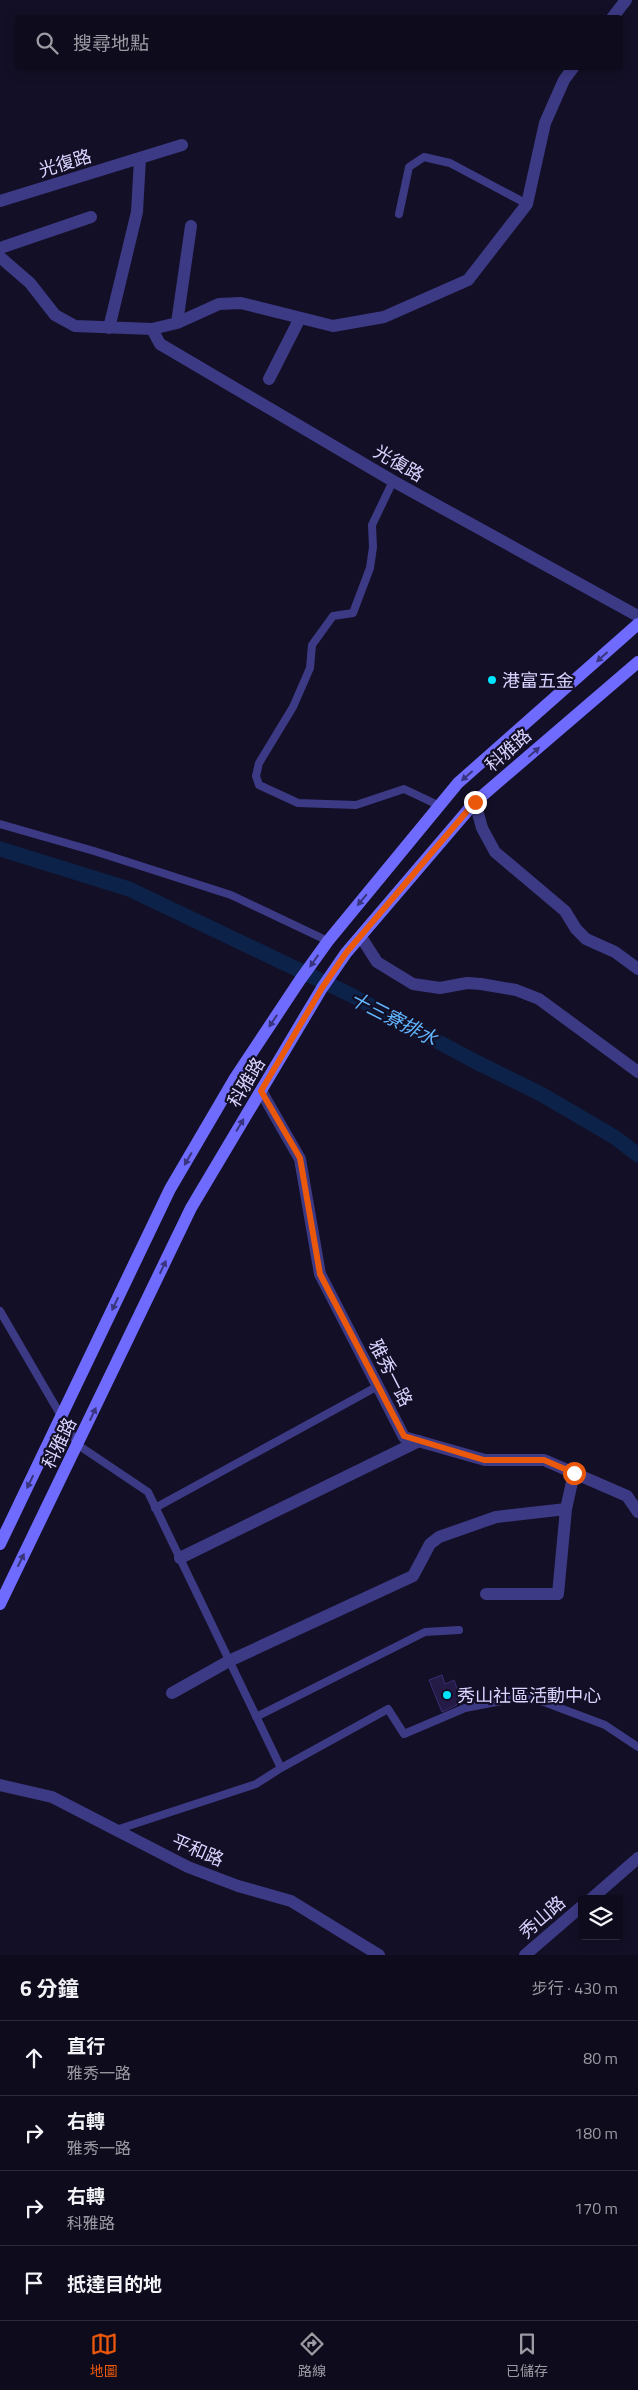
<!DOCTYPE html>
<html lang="zh-TW">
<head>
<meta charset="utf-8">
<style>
	:root { --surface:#0e0b1c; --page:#1c1929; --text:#f1f3f6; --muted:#9b9ba3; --line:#2e2b3b; --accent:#ea580c }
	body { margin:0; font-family:"Titillium Web","Noto Sans TC",sans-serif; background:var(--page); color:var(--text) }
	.controls { position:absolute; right:15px; bottom:15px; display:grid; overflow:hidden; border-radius:5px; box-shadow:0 2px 12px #0003 }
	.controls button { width:45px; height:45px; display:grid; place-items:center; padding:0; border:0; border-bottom:1px solid var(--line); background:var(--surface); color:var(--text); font:25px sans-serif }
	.stop { position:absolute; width:15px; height:15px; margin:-11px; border:4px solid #ea580c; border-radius:50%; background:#fff }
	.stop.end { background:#ea580c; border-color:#fff; box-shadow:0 1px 5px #0008 }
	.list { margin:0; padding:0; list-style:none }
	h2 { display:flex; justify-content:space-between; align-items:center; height:65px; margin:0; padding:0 20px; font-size:21px }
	h2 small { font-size:16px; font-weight:400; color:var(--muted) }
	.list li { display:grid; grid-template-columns:32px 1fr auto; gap:15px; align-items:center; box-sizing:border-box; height:75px; padding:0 20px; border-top:1px solid var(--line) }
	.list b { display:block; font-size:19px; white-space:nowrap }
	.list p { margin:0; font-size:16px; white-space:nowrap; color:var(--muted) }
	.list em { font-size:16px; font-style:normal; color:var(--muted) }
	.icon { flex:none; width:28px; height:28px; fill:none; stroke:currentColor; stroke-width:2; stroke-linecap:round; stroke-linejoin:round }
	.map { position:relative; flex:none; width:638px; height:1955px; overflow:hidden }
	.search { position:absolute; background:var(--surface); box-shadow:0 2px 12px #0003; left:15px; right:15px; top:15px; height:55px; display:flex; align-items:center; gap:12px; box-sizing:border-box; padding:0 18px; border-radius:5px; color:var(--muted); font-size:19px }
	.sheet { height:365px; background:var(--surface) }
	nav { display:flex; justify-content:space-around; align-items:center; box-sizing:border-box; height:70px; border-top:1px solid var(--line); background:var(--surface); font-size:14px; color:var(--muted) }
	nav a { display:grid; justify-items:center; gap:2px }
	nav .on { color:var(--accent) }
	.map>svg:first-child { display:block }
</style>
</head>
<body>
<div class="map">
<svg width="638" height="1955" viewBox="0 0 638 1955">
	<rect width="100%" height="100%" fill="#130f26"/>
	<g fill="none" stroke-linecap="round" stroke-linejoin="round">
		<path stroke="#0c2248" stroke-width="15" d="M0 849 129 889 351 995 476 1062 541 1094 616 1138 638 1155"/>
	</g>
	<path fill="#241b47" stroke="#3b2d73" d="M442 1675 445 1684 454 1680 461 1700 456 1703 457 1705 442 1712 429 1680Z"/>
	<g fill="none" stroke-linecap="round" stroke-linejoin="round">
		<path stroke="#3d3a85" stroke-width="8" d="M399 214 409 167 424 157 450 163 527 204
			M393 481 372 525 373 547 370 568 353 613 333 616 312 645 310 668 293 707 259 763 256 776 259 785 298 803 356 805 404 789 440 806
			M0 824 94 851 231 895 328 941
			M0 1311 78 1445 148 1492 281 1768
			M155 1508 378 1386
			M256 1717 425 1632 459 1630
			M116 1830 256 1784 281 1768 388 1709 404 1734 465 1708 528 1696 605 1725 638 1747"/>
		<path stroke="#3d3a85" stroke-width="12" d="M612 18 626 0
			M0 201 182 145
			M0 248 91 217
			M0 257 30 283 55 315 75 326 152 329 177 323 219 304 241 303 333 326 384 317 468 280 527 204 545 123 564 80 573 68
			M177 323 191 226
			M109 328 137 212 140 158
			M152 329 160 344 393 481 638 616
			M269 379 300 318
			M475 802 482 828 495 852 565 911 576 929 586 939 615 952 638 969
			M361 937 377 962 413 984 440 988 467 983 481 984 516 990 539 999 638 1072
			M261 1091 300 1159 320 1274 404 1437 485 1460H544L627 1496 638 1512
			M180 1558 419 1441
			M486 1594H558L566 1509 574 1473
			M172 1693 229 1661 413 1576 430 1544 439 1537 496 1517 566 1509
			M0 1785 52 1797 188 1867 238 1886 291 1901 379 1955
			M591 1899 638 1858
			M525 1955 582 1906"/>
		<path stroke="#6f6bff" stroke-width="12" d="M0 1544 170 1189 235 1078 300 980 328 941 458 783 638 624
			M0 1604 191 1208 322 988 346 953 475 802 638 662"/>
	</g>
	<defs><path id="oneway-solid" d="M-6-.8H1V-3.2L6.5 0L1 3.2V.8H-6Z" transform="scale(1.25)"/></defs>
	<g fill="#38347d">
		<use href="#oneway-solid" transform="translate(602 657) rotate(138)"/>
		<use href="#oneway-solid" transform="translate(534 752) rotate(-41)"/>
		<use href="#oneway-solid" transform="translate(467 776) rotate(139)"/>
		<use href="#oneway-solid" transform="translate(362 900) rotate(130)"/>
		<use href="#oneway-solid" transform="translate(314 961) rotate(125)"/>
		<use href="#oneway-solid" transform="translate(273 1021) rotate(124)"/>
		<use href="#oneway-solid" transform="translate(240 1125) rotate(-59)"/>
		<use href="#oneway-solid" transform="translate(188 1159) rotate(120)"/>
		<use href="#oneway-solid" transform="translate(163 1267) rotate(-65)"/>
		<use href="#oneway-solid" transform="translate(115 1304) rotate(115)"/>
		<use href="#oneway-solid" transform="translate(93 1414) rotate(-65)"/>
		<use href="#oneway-solid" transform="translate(30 1482) rotate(116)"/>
		<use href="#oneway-solid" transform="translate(21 1560) rotate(-64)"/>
	</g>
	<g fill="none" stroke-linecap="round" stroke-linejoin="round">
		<path stroke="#ea580c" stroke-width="6" d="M475 802 346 953 322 988 261 1091 300 1158 320 1274 404 1436 484 1460H544L574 1473"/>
	</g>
	<g fill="#00e5ff" stroke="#130f26" stroke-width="2">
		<circle cx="492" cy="680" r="5"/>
		<circle cx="447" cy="1695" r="5"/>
	</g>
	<g text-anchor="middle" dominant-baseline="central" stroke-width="4.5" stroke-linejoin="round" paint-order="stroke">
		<g font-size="18" fill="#d9d4ff" stroke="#130f26">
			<text transform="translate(65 163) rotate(-17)">光復路</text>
			<text transform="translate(399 463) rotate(30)">光復路</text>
			<text transform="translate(508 750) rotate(-41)">科雅路</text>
			<text transform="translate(246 1082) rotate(-59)">科雅路</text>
			<text transform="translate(391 1373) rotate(63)">雅秀一路</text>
			<text transform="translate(59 1443) rotate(-64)">科雅路</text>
			<text transform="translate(198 1850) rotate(23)">平和路</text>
			<text transform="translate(542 1917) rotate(-41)">秀山路</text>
		</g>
		<g font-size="18" fill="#d9d4ff" stroke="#130f26" text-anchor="start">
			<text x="502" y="680">港富五金</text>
			<text x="457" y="1695">秀山社區活動中心</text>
		</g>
		<g font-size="19" font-style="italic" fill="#62b6ff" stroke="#130f26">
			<text transform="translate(394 1018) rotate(27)">十三寮排水</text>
		</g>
	</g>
</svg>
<div class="controls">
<button><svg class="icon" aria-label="layers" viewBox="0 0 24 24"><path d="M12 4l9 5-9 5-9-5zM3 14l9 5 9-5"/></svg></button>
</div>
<div class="stop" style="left:574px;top:1473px"></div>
<div class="stop end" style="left:475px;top:802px"></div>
<div class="search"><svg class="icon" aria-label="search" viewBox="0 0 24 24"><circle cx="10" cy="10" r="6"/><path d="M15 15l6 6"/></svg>搜尋地點</div>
</div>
<section class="sheet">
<h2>6 分鐘<small>步行 · 430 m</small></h2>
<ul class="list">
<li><svg class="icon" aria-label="ahead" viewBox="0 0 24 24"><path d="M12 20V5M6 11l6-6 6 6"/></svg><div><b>直行</b><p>雅秀一路</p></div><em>80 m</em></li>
<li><svg class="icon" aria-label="right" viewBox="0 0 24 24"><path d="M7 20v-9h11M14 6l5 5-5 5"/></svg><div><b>右轉</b><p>雅秀一路</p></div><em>180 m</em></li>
<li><svg class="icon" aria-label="right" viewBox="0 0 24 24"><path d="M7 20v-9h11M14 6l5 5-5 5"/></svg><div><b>右轉</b><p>科雅路</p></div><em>170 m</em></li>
<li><svg class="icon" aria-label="arrive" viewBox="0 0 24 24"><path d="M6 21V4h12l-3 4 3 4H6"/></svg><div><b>抵達目的地</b></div></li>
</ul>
</section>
<nav>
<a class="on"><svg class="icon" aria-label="map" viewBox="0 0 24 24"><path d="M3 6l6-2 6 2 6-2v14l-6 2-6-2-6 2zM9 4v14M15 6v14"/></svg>地圖</a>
<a><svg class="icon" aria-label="directions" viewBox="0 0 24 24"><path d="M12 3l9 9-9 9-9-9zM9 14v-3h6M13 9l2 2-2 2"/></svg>路線</a>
<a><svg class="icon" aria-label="saved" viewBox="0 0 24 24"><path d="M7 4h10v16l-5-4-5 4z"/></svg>已儲存</a>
</nav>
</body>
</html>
